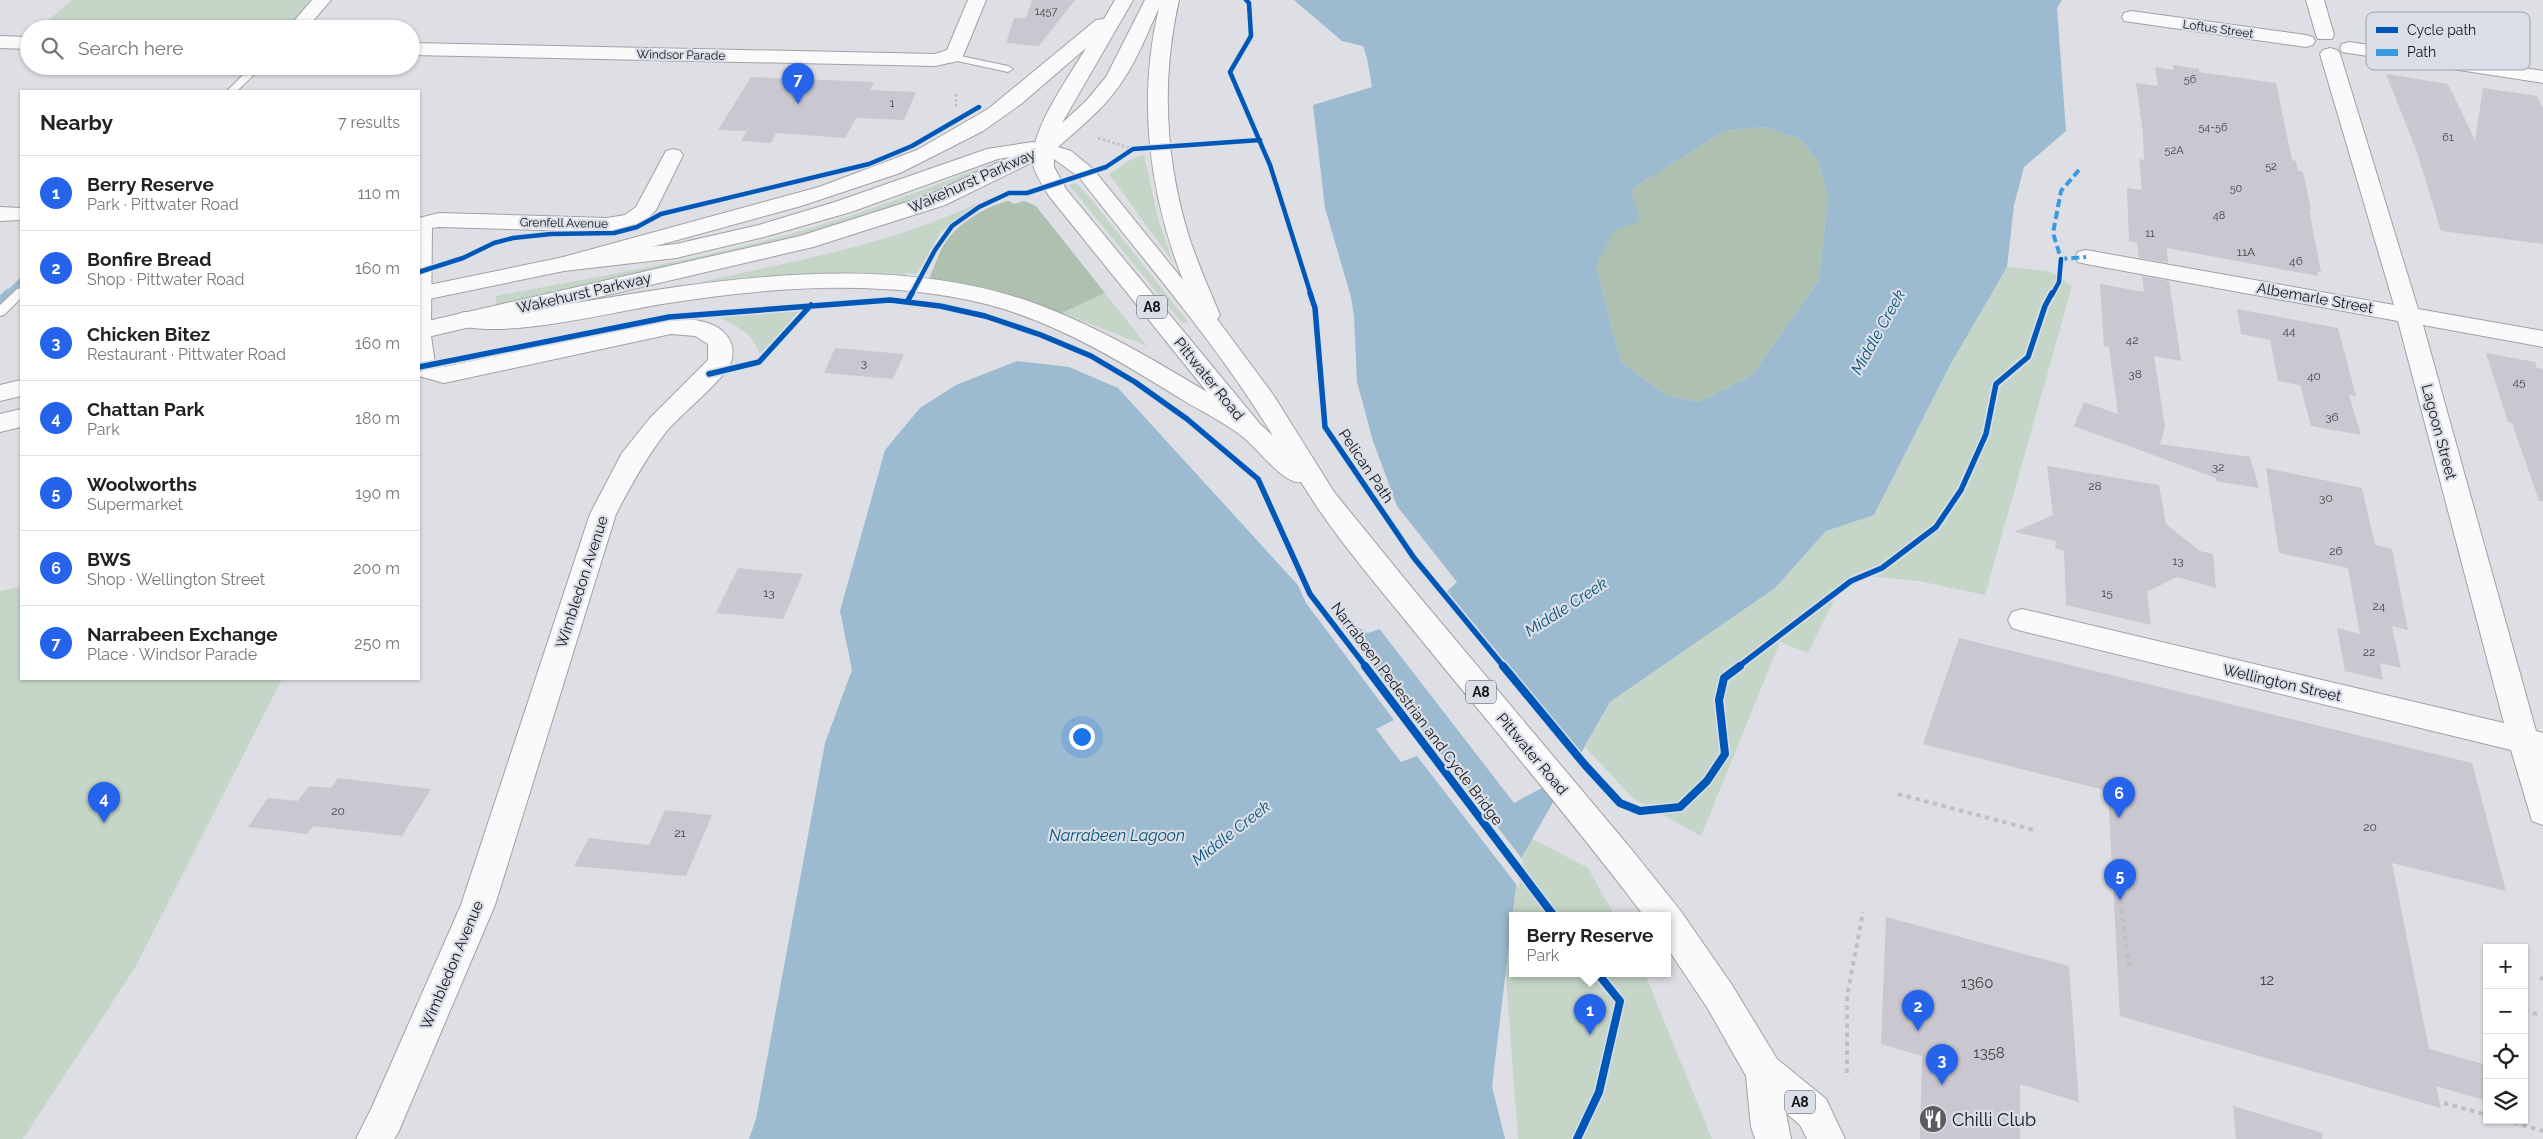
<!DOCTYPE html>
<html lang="en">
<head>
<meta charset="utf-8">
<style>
	:root { --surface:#fff; --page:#f2f2f2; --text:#222; --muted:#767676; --line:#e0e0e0; --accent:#2563eb }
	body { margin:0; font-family:Raleway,sans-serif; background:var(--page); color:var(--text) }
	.controls { position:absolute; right:15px; bottom:15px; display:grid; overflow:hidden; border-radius:0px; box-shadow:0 1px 4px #0004 }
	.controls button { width:45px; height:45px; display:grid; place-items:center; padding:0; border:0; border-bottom:1px solid var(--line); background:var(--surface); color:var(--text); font:25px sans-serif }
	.you { position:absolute; left:1081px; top:736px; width:18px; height:18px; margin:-12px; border:4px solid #fff; border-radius:50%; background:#1a73e8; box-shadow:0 0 0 8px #1a73e833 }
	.badge { display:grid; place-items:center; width:32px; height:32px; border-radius:50%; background:var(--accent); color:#fff; font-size:16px; font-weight:700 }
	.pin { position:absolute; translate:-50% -41px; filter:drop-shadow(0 1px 2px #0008) }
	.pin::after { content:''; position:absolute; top:26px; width:18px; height:15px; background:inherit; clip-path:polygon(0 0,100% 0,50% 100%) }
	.popup { position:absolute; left:1509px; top:912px; width:162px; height:65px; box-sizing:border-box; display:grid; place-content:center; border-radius:0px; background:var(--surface); filter:drop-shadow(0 1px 4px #0005); font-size:16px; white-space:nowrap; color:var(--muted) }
	.popup b { font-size:19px; color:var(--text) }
	.popup::after { content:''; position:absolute; left:50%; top:100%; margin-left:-10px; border:10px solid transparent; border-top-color:var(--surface) }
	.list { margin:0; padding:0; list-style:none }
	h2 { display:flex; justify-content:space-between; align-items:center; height:65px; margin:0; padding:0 20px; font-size:21px }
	h2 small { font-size:16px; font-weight:400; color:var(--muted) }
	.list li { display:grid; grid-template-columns:32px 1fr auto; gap:15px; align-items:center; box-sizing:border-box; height:75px; padding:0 20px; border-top:1px solid var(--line) }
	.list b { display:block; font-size:19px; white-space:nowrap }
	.list p { margin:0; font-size:16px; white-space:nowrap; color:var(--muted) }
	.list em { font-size:16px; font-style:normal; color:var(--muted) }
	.icon { flex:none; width:28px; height:28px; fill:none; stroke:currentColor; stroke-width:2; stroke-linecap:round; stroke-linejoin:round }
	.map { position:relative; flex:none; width:2543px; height:1139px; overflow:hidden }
	.search { position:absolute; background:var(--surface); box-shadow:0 1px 4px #0004; left:20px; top:20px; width:400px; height:55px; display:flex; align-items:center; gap:12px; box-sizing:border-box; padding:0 18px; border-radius:28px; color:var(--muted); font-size:19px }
	.panel { position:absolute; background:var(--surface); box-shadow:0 1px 4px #0004; left:20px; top:90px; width:400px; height:590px; border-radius:0px }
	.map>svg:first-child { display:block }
</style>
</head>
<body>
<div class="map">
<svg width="2543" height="1139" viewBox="0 0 2543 1139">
	<rect width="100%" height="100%" fill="#dddfe4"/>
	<path fill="#c5d5c7" d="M72 0H314L286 29 43 25Z
		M1144 155 1158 219 1173 262 1109 174 1132 159Z
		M977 169 980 173 909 204 809 234 496 305V296C579 280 662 266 744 246 824 227 901 199 977 169Z
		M1076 183 1092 200 1188 322 1182 323 1069 185Z
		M991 197 993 199 963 214 940 233 917 274 907 273 904 277 778 276 700 285 701 282C803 259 895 244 991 197Z
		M2007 267 2049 271 2072 286 1985 595 1919 581 1867 576 1853 582 1836 596 1808 653 1780 642 1701 836 1634 799 1585 747 1610 702 1775 588 1826 531 1874 515 1949 367Z
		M1105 293 1147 346 1062 313Z
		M797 308 799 312 763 352 759 353C753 332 735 326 717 316Z
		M21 587V679H282L136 966 23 1139H0V591Z
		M1531 838 1588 868 1615 916H1513L1519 862Z
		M1512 920V974H1645L1712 1139H1518L1506 975Z"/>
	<path fill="#aec1b0" d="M1764 127 1800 139 1818 161 1828 196 1819 280 1752 375 1698 402 1667 395 1621 362 1596 266 1631 190 1724 131Z
		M1009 201 1014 204 1024 201 1036 206 1105 293 1062 313 982 287 929 279C935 265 941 245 952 234 966 219 989 205 1009 201Z"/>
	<path fill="#9cbad0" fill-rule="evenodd" d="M1294 0H2062L2057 8 2066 131 2024 167 2014 205 2007 267 1949 367 1874 515 1826 531 1775 588 1610 702 1519 862 1492 1086 1505 1139H749L756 1119 825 743 852 670 840 611 885 450 920 408 956 385 1017 361 1069 367 1118 388 1317 606 1368 633 1421 615 1457 582 1397 506 1373 441 1357 382 1354 316 1351 297 1325 208 1313 105 1372 87 1367 58 1363 46 1342 41ZM1764 127 1800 139 1818 161 1828 196 1819 280 1752 375 1698 402 1667 395 1621 362 1596 266 1613 231 1640 221 1631 190 1724 131Z"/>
	<path fill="#dddfe4" d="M1294 576 1319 604 1329 609 1523 860 1519 888 1417 756 1401 762 1376 729 1394 720 1306 603Z
		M1445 590 1583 755 1573 771 1514 803 1378 627 1420 613Z"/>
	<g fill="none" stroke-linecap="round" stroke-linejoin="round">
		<path stroke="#9cbad0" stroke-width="6" d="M7 295 21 281"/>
		<path stroke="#9cbad0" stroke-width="8" d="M0 301 8 293"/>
	</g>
	<path fill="#c9c7d0" d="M1032 0H1075L1039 46 1006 43 1014 18H1026Z
		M2173 65 2199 69V72L2276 83 2292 160 2296 161 2298 171 2303 172 2311 210 2309 209 2321 272H2317L2318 276 2167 248 2168 263 2139 258 2137 243 2129 241 2127 188 2142 190 2139 159 2144 160 2143 133 2136 83 2158 86 2155 67 2173 70Z
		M2386 74 2448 84 2475 140 2483 88 2537 96 2543 108V244L2441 231 2417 152Z
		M751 77 874 82 870 90 916 92 904 120 856 118 845 138 776 133 771 143 741 141 747 131 718 130Z
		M2142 276 2169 281 2181 361 2154 356 2165 427 2160 444 2250 457 2259 488 2215 481 2216 478 2074 426 2084 402 2118 414 2109 347 2104 346 2100 284 2144 292Z
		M2237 309 2338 328 2356 396 2349 395 2361 435 2311 426 2300 385 2278 381 2270 340 2241 334Z
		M835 348 904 354 893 379 824 373Z
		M2486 353 2535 362 2537 368 2543 369V501H2539L2512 423 2508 422Z
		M2047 466 2159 485 2166 524 2200 551 2213 554 2216 588 2177 577 2147 592 2151 625 2066 605 2064 551 2055 548 2056 541 2014 532 2053 515Z
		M2266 468 2362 488 2375 545 2392 549 2408 630 2392 626 2401 668 2380 663 2383 680 2345 671 2337 628 2360 634 2348 568 2279 553Z
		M738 568 803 574 783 619 716 613Z
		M1959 638 2472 763 2506 891 2392 863 2429 1049 2487 1065V1101L2436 1086 2441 1108 2120 1016 2108 791 1923 744Z
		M338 778 431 789 402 836 313 826 307 834 248 827 268 798 298 801 309 786 331 788Z
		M665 810 712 815 686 876 574 866 589 838 649 845Z
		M1886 917 2069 966 2079 1102 2020 1084V1139H1920L1922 1056 1881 1044Z
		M2233 1106 2323 1133 2322 1139H2236Z"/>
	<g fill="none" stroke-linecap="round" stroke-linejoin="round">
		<defs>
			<path id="lane" d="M951 54 1008 66 1013 69 1008 72 948 59 946 57Z
				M252 66H263L237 91H227Z
				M21 288V298L4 315 0 316V305L17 289Z"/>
			<path id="street" d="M312 0H331L306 29H287Z
				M2306 0H2324L2334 35 2332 39H2318L2316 35Z
				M2131 11 2306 35 2313 37 2315 41 2313 45 2306 47 2124 21 2122 17 2124 13Z
				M2349 42 2543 71V83L2342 52 2340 48 2342 44Z
				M2330 48 2337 50 2340 54 2418 309 2543 331V347L2423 325 2536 731 2543 733V825L2532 821 2511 750 2022 631 2012 628 2008 620 2012 612 2022 609 2504 723 2398 321 2086 264 2078 262 2075 257 2078 252 2086 250 2394 305 2320 54 2323 50Z
				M673 149 680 151 683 155 656 210 640 226 607 232 439 227 432 228 431 325 427 330 431 336 435 364 444 367 671 318C689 319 716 320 727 336 733 344 734 352 731 362 726 378 679 416 666 432 646 458 631 485 616 514L495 905 398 1133 394 1139H356L372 1107 461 905 590 514 622 453 650 418 708 360V344L695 336 671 334 444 383 419 376V218L439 213 607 218 625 215 636 207 666 151Z
				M0 207 21 208V220L0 221Z"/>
			<path id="secondary" d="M968 0H986L963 56 958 61 935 66 411 55V43L935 54 947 50Z
				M0 36 29 37V49L0 48Z"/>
			<path id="primary" d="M1033 142 1051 145 1054 149 1051 153 945 205 813 247 419 339V323L800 236 929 195 1010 157 998 159 851 212 764 237 676 258 564 271 419 301V287L564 257 676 244 759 225 835 202 987 149Z
				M21 380V396L0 401V385Z
				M21 409V427L0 432V414Z"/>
			<path id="highway" d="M1115 0H1133L1062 123 1086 101 1106 77 1145 0H1179C1161 79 1165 159 1189 237 1198 264 1209 289 1220 315L1217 319 1274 396 1334 492 1417 594 1632 850 1680 910 1732 985 1777 1059 1826 1099 1845 1139H1807L1800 1125 1786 1113 1791 1139H1755L1751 1127 1746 1076 1708 1009 1668 949V916H1644C1574 823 1497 733 1423 642 1381 590 1336 539 1301 482 1284 485 1257 448 1243 437 1224 422 1201 411 1181 399 1120 361 1056 322 986 304 881 278 768 287 662 304 608 313 506 339 456 325L452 320 456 315 464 312C538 313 609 296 683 286 802 270 928 263 1042 306 1100 328 1154 360 1207 392L1049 196C1044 188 1037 177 1034 168 1024 138 1071 74 1086 48L1021 104 983 131 900 173 801 206 572 269 564 271 556 269 553 264 556 259 819 187 917 150 988 109 1096 20 1104 19ZM1159 8C1137 99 1149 193 1183 280L1093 169 1071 151 1058 147C1083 125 1108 105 1125 77 1139 56 1148 31 1159 8ZM1054 159 1079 177C1145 262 1217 344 1273 436L1260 424 1066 189 1054 167Z"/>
		</defs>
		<use href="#lane" stroke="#a0a1a5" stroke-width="2"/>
		<use href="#street" stroke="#a0a1a5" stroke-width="2"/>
		<use href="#secondary" stroke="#a0a1a5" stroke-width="2"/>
		<use href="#primary" stroke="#a0a1a5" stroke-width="2"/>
		<use href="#highway" stroke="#a0a1a5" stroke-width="2"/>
		<path stroke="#bfc0c2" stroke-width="2.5" stroke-dasharray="2.5 2.5" stroke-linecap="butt" d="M956 94V109
			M1098 138 1133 149
			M448 262 463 258 488 245"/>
		<path stroke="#bfc0c2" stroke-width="4" stroke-dasharray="4.5 4.5" stroke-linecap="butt" d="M1898 794 2034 830
			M2120 900 2129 966
			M2540 978 2543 979
			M2524 1011 2537 1014
			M1847 1073V996L1863 912
			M2444 1103 2487 1115
			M2505 1120 2543 1131"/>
		<use href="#lane" fill="#fafafb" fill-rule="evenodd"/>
		<use href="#street" fill="#fafafb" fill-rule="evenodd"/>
		<use href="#secondary" fill="#fafafb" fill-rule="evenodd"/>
		<use href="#primary" fill="#fafafb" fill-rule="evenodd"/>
		<use href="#highway" fill="#fafafb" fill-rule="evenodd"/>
		<path stroke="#3b9adf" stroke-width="4" stroke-dasharray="8 4" stroke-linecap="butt" d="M2079 170 2061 191 2053 233 2061 259 2086 257"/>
		<defs>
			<path id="cycleway-far2" d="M1246 0 1249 3 1251 36 1230 72 1270 165 1311 295
				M419 272 463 258 494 243 513 238 551 234 614 233 637 227 661 214 869 164 912 146 979 107
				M911 295 935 250 952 226 979 207 1009 193H1027L1106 167 1133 149 1260 140
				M2052 295 2059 282 2061 259"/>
			<path id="cycleway-far1" d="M1310 293 1315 308 1325 427 1414 558 1504 667
				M907 302 912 293
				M419 367 669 317 890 300 940 306 985 316 1041 335 1091 356 1135 382 1187 419 1258 479 1310 594 1366 667
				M709 374 759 362 811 305
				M1738 667 1851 581 1882 568 1936 527 1961 490 1986 434 1996 384 2028 357 2045 306 2052 293"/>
			<path id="cycleway" d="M1365 666 1554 916
				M1503 666 1585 765 1620 803 1640 811 1680 807 1707 781 1725 754 1719 700 1724 678 1740 666
				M1577 1139 1599 1092 1620 1001 1598 974"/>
		</defs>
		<use href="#cycleway-far2" stroke="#dadee7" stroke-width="7"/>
		<use href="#cycleway-far1" stroke="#dadee7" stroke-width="9"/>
		<use href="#cycleway" stroke="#dadee7" stroke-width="11"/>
		<use href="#cycleway-far2" stroke="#0057b8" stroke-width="4.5"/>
		<use href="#cycleway-far1" stroke="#0057b8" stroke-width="5.5"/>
		<use href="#cycleway" stroke="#0057b8" stroke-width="8"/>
	</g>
	<defs>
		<symbol id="restaurant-disc" viewBox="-11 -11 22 22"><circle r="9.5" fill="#5a5c5f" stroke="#dadee7"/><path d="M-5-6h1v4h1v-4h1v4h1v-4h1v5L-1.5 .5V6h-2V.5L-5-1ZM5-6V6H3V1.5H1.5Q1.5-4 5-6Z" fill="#fff"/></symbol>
	</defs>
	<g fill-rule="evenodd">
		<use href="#restaurant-disc" x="1917" y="1103" width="32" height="32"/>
	</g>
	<g text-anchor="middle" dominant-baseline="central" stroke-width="4.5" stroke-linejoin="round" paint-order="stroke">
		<g font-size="11" fill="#444449">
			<text x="1046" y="11">1457</text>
			<text x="2190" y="79">56</text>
			<text x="892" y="103">1</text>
			<text x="2213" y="127">54-56</text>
			<text x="2448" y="137">61</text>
			<text x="2174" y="150">52A</text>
			<text x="2271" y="166">52</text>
			<text x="2236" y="188">50</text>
			<text x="2219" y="215">48</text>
			<text x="2150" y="233">11</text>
		</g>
		<g font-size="12" fill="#131518" stroke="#dadee7">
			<text transform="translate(2218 29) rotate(8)">Loftus Street</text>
			<text transform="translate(681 55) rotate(1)">Windsor Parade</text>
			<text transform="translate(564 223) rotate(1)">Grenfell Avenue</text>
		</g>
		<g font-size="12" fill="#444449">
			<text x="2246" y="252">11A</text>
			<text x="2296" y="261">46</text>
			<text x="2289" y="331">44</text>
			<text x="2132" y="340">42</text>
			<text x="864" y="363">3</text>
			<text x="2135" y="374">38</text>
			<text x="2314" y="376">40</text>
			<text x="2519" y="382">45</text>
			<text x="2332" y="417">36</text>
			<text x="2218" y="467">32</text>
			<text x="2095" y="486">28</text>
			<text x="2326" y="498">30</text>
			<text x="2336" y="551">26</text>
			<text x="2178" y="561">13</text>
			<text x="769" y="593">13</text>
			<text x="2107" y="593">15</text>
			<text x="2379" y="606">24</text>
			<text x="2369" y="652">22</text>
			<text x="338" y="811">20</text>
			<text x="2370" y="827">20</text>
			<text x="680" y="833">21</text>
		</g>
		<g fill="#dadee7" stroke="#4f5156" stroke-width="1">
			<rect x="1137" y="295.5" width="30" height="23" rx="4"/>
			<rect x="1466" y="680.5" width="30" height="23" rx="4"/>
			<rect x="1785" y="1090.5" width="30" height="23" rx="4"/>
		</g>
		<g font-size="14" font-weight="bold" fill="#131518">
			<text x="1152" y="307">A8</text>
			<text x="1481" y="692">A8</text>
			<text x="1800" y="1102">A8</text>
		</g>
		<g font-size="15" fill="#131518" stroke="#dadee7">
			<text transform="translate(972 181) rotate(-24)">Wakehurst Parkway</text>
			<text transform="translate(584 293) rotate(-13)">Wakehurst Parkway</text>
			<text transform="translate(2315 298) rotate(10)">Albemarle Street</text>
			<text transform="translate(1209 379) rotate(51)">Pittwater Road</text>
			<text transform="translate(2439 432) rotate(75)">Lagoon Street</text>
			<text transform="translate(1366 466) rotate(56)">Pelican Path</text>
			<text transform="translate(582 582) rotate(-72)">Wimbledon Avenue</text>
			<text transform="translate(2282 683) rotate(13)">Wellington Street</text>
			<text transform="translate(1417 714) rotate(53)">Narrabeen Pedestrian and Cycle Bridge</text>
			<text transform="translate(1532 754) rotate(50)">Pittwater Road</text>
			<text transform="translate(452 965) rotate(-67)">Wimbledon Avenue</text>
		</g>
		<g font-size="15" fill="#444449">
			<text x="2267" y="980">12</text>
			<text x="1977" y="983">1360</text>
			<text x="1989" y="1053">1358</text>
		</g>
		<g font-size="16" font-style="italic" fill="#045179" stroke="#dadee7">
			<text transform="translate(1878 332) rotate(-61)">Middle Creek</text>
			<text transform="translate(1566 607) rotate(-33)">Middle Creek</text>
			<text transform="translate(1231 833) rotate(-38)">Middle Creek</text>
			<text x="1117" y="835">Narrabeen Lagoon</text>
		</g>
		<g font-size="18" fill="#131518" stroke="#dadee7" text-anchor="start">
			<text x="1952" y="1119">Chilli Club</text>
		</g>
	</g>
	<rect x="2366" y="12" width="164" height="58" rx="8" fill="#dadee7" stroke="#9ea2a9" stroke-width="1"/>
	<rect x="2376" y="27" width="22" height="6" fill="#0057b8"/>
	<rect x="2376" y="49" width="22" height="7" fill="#3b9adf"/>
	<g font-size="14" fill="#131518">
		<text x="2407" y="35">Cycle path</text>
		<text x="2407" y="57">Path</text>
	</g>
</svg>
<div class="controls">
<button>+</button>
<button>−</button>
<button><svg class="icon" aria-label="locate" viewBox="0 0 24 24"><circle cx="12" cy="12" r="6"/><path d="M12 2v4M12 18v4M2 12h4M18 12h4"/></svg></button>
<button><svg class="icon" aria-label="layers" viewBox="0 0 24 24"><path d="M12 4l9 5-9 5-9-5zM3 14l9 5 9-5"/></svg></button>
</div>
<div class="you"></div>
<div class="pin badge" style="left:1590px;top:1035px">1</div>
<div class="popup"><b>Berry Reserve</b>Park</div>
<div class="pin badge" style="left:1918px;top:1031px">2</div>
<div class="pin badge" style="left:1942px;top:1085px">3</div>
<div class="pin badge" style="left:104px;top:823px">4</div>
<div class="pin badge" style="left:2120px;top:900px">5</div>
<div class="pin badge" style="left:2119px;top:818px">6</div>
<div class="pin badge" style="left:798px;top:104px">7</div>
<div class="search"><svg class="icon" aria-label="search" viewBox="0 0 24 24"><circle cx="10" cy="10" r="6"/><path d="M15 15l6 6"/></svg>Search here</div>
<section class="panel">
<h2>Nearby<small>7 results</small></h2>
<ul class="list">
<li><span class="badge">1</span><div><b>Berry Reserve</b><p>Park · Pittwater Road</p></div><em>110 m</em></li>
<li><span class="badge">2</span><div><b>Bonfire Bread</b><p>Shop · Pittwater Road</p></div><em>160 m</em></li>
<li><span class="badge">3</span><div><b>Chicken Bitez</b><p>Restaurant · Pittwater Road</p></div><em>160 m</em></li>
<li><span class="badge">4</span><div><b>Chattan Park</b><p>Park</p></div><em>180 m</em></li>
<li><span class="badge">5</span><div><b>Woolworths</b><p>Supermarket</p></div><em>190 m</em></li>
<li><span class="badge">6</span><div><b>BWS</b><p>Shop · Wellington Street</p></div><em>200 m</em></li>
<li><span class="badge">7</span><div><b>Narrabeen Exchange</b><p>Place · Windsor Parade</p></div><em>250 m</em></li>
</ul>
</section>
</div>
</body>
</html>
